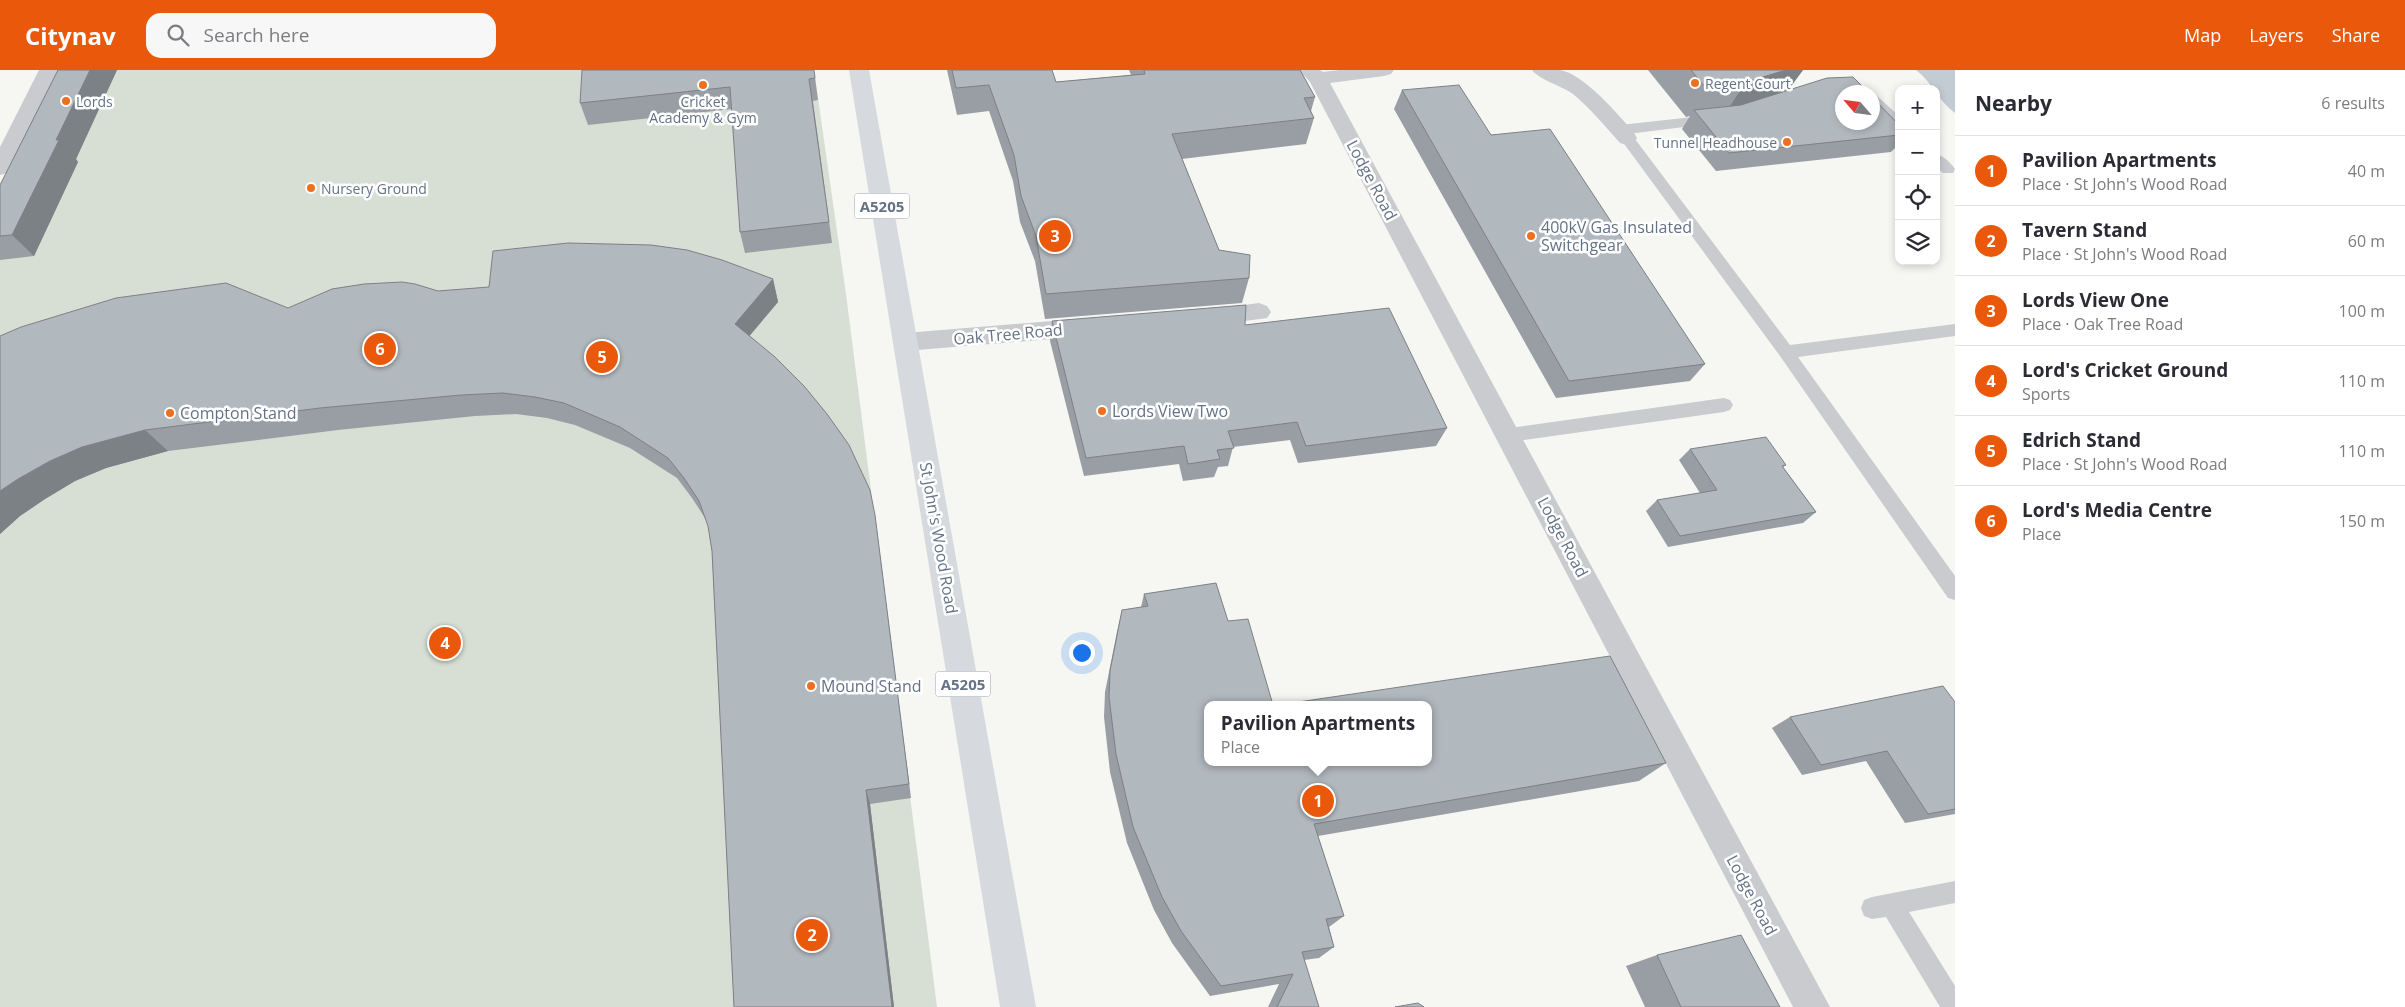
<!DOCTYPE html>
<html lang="en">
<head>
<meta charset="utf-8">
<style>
	:root { --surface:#fff; --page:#f7f7f7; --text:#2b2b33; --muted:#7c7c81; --line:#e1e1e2; --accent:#ea580c }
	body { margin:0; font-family:"Open Sans",sans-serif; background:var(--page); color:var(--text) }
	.controls { position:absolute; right:15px; top:15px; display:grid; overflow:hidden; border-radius:10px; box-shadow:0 2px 8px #0003 }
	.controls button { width:45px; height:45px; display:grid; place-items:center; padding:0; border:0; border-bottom:1px solid var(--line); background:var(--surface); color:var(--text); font:25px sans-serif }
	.compass { position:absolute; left:1835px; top:15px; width:45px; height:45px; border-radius:50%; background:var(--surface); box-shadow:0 2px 8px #0003; rotate:298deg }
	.you { position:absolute; left:1081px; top:582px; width:18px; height:18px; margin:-12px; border:4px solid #fff; border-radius:50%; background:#1a73e8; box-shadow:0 0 0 8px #1a73e833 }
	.badge { display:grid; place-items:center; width:32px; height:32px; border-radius:50%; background:var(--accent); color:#fff; font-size:16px; font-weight:700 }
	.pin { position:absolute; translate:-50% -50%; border:2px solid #fff; box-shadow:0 1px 5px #0006 }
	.popup { position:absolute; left:1204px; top:631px; width:228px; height:65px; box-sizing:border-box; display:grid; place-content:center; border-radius:10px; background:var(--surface); filter:drop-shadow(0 1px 4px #0005); font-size:16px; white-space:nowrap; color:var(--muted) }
	.popup b { font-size:19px; color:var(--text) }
	.popup::after { content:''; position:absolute; left:50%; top:100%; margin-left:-10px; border:10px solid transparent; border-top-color:var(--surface) }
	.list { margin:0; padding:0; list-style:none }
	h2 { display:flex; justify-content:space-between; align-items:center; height:65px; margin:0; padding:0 20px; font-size:21px }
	h2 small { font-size:16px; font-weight:400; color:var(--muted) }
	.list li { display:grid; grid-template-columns:32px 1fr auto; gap:15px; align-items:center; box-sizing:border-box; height:70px; padding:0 20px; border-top:1px solid var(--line) }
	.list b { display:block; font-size:19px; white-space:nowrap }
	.list p { margin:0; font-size:16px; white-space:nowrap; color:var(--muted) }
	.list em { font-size:16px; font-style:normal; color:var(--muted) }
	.icon { flex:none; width:28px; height:28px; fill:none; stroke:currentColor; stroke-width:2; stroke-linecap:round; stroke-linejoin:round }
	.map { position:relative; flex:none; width:1955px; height:937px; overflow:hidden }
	header { display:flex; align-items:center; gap:30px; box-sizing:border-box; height:70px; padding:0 25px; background:var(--accent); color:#fff }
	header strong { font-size:24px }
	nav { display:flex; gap:28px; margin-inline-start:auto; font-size:18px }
	.search { width:350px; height:45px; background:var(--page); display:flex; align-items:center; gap:12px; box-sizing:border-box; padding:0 18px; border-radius:15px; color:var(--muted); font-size:19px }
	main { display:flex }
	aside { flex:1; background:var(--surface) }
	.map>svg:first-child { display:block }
</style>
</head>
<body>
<header>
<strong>Citynav</strong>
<div class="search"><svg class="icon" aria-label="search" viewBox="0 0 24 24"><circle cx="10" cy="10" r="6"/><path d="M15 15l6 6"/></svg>Search here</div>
<nav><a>Map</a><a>Layers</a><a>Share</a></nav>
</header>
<main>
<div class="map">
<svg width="1955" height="937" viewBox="0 0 1955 937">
	<rect width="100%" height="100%" fill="#f6f7f3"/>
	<path fill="#d7dfd4" d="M81 0H814L846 224 937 937H0V171Z"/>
	<path fill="#c4ccd3" d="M1916 0H1955V43C1938 31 1933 13 1916 0Z"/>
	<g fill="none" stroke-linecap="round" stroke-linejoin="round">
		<path fill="#c9cbcf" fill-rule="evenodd" d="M1872 25 1877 26 1899 46V58L1894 57 1872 37Z
			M1711 45 1718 50 1716 53 1628 64 1632 65 1790 275 1955 254V266L1798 287 1955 506V530L1948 528 1780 286 1622 71 1620 68 1624 64 1615 63 1613 60 1620 55Z
			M1936 84C1944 86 1951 93 1955 99L1953 103H1943L1936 97Z
			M1724 328 1730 330 1733 335 1730 340 1724 342 1509 372 1503 370 1500 365 1503 360 1509 358Z
			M1955 811V833L1909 842 1955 916V937H1940L1886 847 1872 849 1864 846 1861 838 1864 830 1872 827Z"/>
		<path fill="#c9cbcf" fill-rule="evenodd" d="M39 0H59L11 98 8 103 0 105V77Z
			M1299 0H1320L1323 2 1339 0H1394L1391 4 1384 6 1330 13 1830 937H1793L1310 12Z
			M1532 0C1541 0 1551 0 1560 0 1584 4 1619 45 1634 63L1637 68 1634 73 1627 75 1620 73C1605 56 1590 38 1573 24 1562 16 1538 9 1532 0Z
			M1259 233 1267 236 1271 242 1267 248 1208 256 1200 253 1196 247 1200 241Z
			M1088 248 1097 251 1100 257 1097 263 1088 266 905 281 896 278 893 272 896 266 905 263Z"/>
		<path fill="#d6dadf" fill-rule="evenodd" d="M849 0H869L1036 937H1000Z"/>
	</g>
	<path fill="#989ea3" d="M58 0H117L76 89 78 92 34 186 0 190V115Z
		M814 0 818 30 813 31 832 173 745 183 740 162 732 39 588 55 580 33Z
		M947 0H1052L1056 12 1131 5 1129 0H1300L1315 27 1311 41 1314 48 1306 74 1182 89 1219 180 1249 208 1242 233 1045 249 1035 191 1020 152 1013 111 989 41 957 45Z
		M1648 0H1803L1788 20 1899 55V74L1891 82 1716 101 1682 59 1690 46 1686 47Z
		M1402 20 1491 65 1705 294 1690 311 1556 328 1394 39Z
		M773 209 778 232 749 266 877 464 911 728 870 734 894 937H734L712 481 708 456 705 448 692 428 677 408 630 378 575 355 547 348 516 344 475 346 338 360 168 381 106 398 75 411 45 429 20 446 0 464V266L288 238 438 221Z
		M1052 251 1245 255 1447 358 1436 376 1298 393 1290 370 1233 377 1228 396 1218 397 1214 407 1183 411 1179 394 1084 406 1050 271Z
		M1690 379 1786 395 1783 397 1816 442 1803 453 1668 477 1646 441 1657 430 1700 423 1679 390Z
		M1144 524 1208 635 1666 693 1639 711 1318 766 1344 846 1329 857 1334 877 1319 888 1304 890 1319 937H1268L1279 914 1210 926 1172 873 1154 840 1127 773 1110 702 1104 647 1105 622 1117 562 1122 540 1141 537Z
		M1955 632V744L1905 753 1866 691 1802 705 1772 658 1790 647Z
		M1657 885 1780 937H1645L1626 896Z"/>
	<path fill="#7c8185" d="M90 0H117L76 89 78 92 34 186 12 165 56 70Z
		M1786 0H1803L1786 23 1726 42 1746 12Z
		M773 209 778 232 741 276 735 254Z
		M145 360 168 381 106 398 75 411 45 429 20 446 0 464V421L18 409 50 391 82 377Z
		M875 445 877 464 911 728 909 714Z
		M866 720 870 734 894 937H892Z"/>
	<path fill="#b1b8be" stroke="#7c8185" d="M58 0H90L56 70H59L12 165 0 166V115Z
		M582 0H814L815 8 809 9 829 152 740 162 730 17 580 33Z
		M952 0H1052L1056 12 1145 4 1144 0H1300L1315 27 1304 28 1314 48 1172 64 1219 180 1250 185 1249 208 1046 224 1036 166 1021 126 1014 85 989 15 956 18Z
		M1691 0H1786L1746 12 1705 17Z
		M1853 7 1868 22H1842V52H1872V27L1899 55V65L1729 83 1694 40 1741 35 1827 8Z
		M1459 15 1491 65 1550 59 1705 294 1569 311 1402 20Z
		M568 173 651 175 687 180 722 190 773 209 735 254 775 287 804 316 827 344 849 375 870 420 875 445 909 714 866 720 892 937H734L712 481 708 456 699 431 684 408 668 388 620 357 564 333 535 327 503 323 461 325 320 338 145 360 82 377 50 391 18 409 0 421V266L21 257 116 228 226 213 288 238 332 219 364 214 402 212 415 214 438 221 489 217 493 181Z
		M1246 235 1245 255 1389 238 1447 358 1306 376 1297 352 1228 361 1234 378 1217 380 1220 389 1188 394 1184 376 1086 388 1052 251Z
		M1766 367 1786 395 1782 396 1816 442 1680 466 1657 430 1717 420 1690 379Z
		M1216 513 1228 551 1248 549 1273 635H1208V692H1428V635H1278L1610 586 1666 693 1314 754 1344 846 1326 849 1334 877 1302 882 1319 937H1277L1293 904 1221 916 1181 861 1162 827 1133 757 1116 684 1109 627 1110 601 1122 540 1148 536 1144 524Z
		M1943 616 1955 632V739L1928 744 1887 681 1821 695 1790 647Z
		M1741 865 1780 937H1681L1657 885Z
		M1418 933 1424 937H1395Z"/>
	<g fill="#ee6f1d" stroke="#fff" stroke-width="2">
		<circle cx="1695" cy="13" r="5"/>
		<circle cx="703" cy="15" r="5"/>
		<circle cx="66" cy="31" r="5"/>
		<circle cx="1787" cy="72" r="5"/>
		<circle cx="311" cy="118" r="5"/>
		<circle cx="1531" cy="166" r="5"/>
		<circle cx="1102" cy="341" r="5"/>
		<circle cx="170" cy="343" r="5"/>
		<circle cx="811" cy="616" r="5"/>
	</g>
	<g text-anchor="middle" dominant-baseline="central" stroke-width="5" stroke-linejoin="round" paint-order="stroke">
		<g font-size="14" fill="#647286" stroke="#fff" text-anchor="start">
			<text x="1705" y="13">Regent Court</text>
			<text x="76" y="31">Lords</text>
			<text x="703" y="31" text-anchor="middle">Cricket<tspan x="703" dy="16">Academy &amp; Gym</tspan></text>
			<text x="1777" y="72" text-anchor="end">Tunnel Headhouse</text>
			<text x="321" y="118">Nursery Ground</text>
		</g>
		<g fill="#fff" stroke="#929caa" stroke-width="1">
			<rect x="854.5" y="123.5" width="55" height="25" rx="4"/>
			<rect x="935.5" y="601.5" width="55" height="25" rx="4"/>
		</g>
		<g font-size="15" font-weight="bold" fill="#647286">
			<text x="882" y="136">A5205</text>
			<text x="963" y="614">A5205</text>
		</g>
		<g font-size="16" fill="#647286" stroke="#fff">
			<text transform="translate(1372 110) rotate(62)">Lodge Road</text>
			<text transform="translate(1008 264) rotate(-5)">Oak Tree Road</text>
			<text transform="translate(1563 467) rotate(62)">Lodge Road</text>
			<text transform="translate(939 468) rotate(80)">St John's Wood Road</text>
			<text transform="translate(1752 825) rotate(62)">Lodge Road</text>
		</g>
		<g font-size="16" fill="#647286" stroke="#fff" text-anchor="start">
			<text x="1541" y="157">400kV Gas Insulated<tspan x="1541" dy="18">Switchgear</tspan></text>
			<text x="1112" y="341">Lords View Two</text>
			<text x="180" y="343">Compton Stand</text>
			<text x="821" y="616">Mound Stand</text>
		</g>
	</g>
</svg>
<div class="controls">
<button>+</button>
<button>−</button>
<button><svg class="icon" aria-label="locate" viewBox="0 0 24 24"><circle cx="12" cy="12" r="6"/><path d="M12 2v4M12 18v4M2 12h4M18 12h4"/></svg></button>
<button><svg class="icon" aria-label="layers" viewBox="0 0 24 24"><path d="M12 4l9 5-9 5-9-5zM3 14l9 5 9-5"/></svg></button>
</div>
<svg class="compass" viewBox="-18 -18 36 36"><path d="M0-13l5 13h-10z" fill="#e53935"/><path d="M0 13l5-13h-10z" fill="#7c7c81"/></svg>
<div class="you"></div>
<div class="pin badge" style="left:1318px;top:731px">1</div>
<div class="popup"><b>Pavilion Apartments</b>Place</div>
<div class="pin badge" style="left:812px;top:865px">2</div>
<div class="pin badge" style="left:1055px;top:166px">3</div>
<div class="pin badge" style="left:445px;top:573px">4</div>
<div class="pin badge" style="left:602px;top:287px">5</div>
<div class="pin badge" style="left:380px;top:279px">6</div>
</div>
<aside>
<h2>Nearby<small>6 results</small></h2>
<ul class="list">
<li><span class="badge">1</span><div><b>Pavilion Apartments</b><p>Place · St John's Wood Road</p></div><em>40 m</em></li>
<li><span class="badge">2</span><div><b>Tavern Stand</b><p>Place · St John's Wood Road</p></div><em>60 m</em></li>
<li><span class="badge">3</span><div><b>Lords View One</b><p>Place · Oak Tree Road</p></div><em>100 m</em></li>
<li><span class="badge">4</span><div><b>Lord's Cricket Ground</b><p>Sports</p></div><em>110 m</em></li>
<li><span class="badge">5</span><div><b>Edrich Stand</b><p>Place · St John's Wood Road</p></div><em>110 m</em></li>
<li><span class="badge">6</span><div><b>Lord's Media Centre</b><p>Place</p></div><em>150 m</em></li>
</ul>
</aside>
</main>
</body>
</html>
